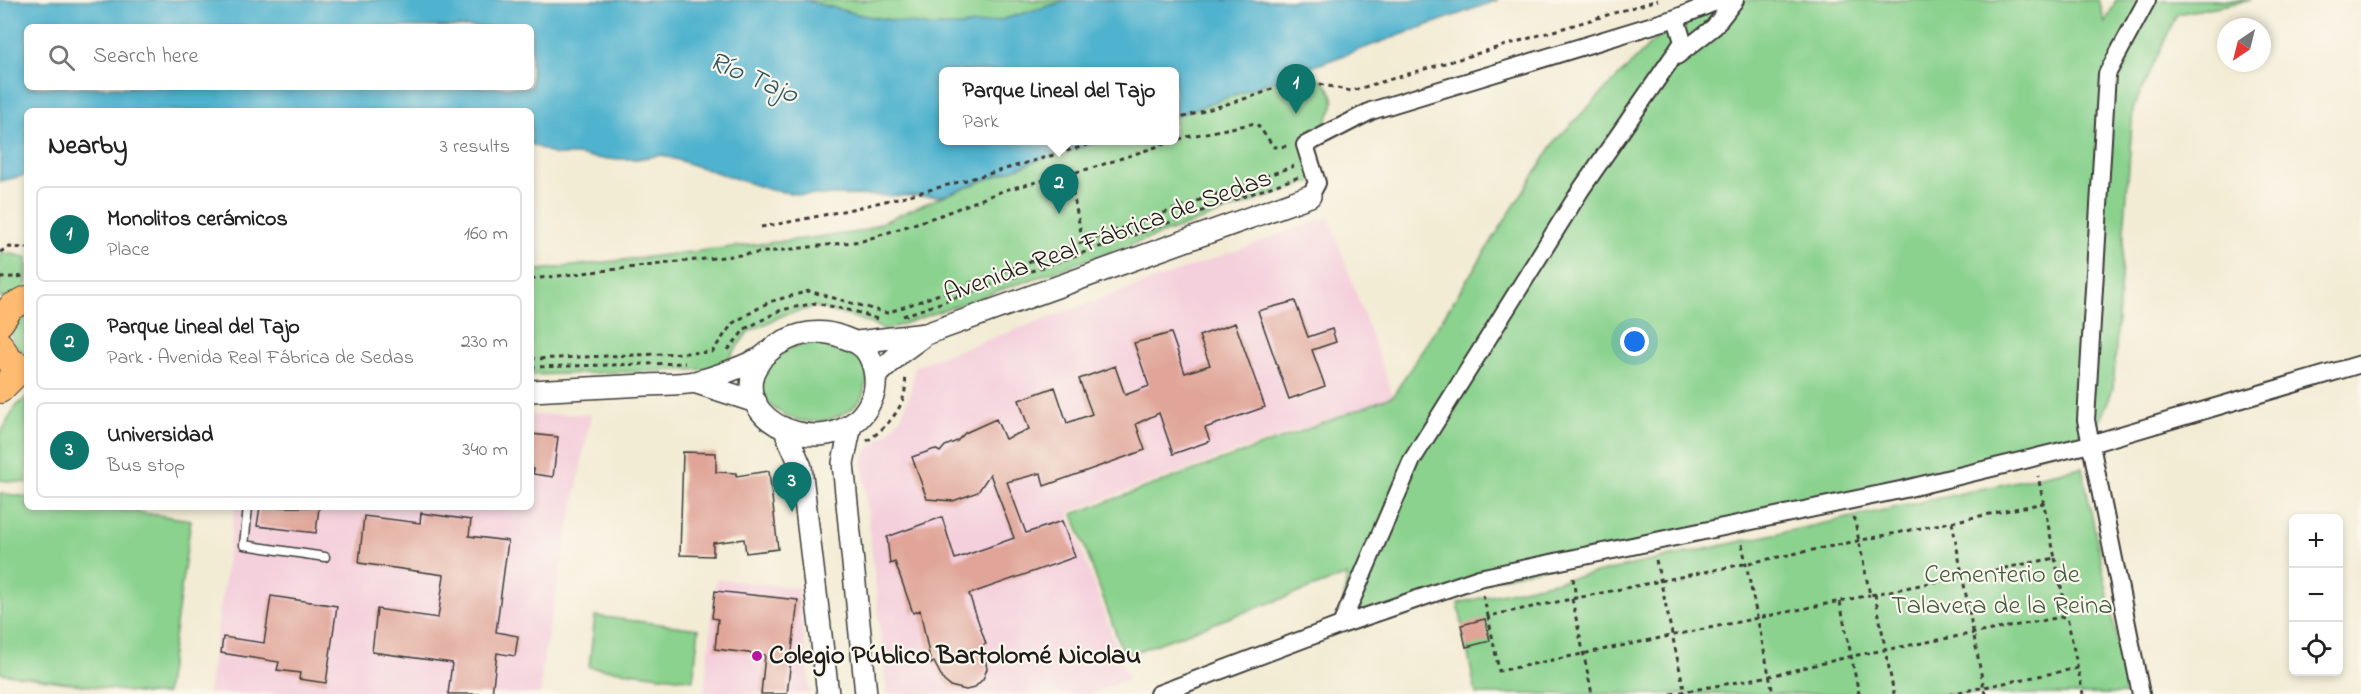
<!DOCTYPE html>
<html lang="en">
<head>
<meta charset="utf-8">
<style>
	:root { --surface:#fff; --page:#f2f2f2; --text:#222; --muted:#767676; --line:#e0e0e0; --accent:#0f766e }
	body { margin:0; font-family:"Indie Flower",sans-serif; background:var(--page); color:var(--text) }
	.controls { position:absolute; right:18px; bottom:18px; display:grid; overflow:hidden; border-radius:9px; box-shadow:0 3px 9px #0003 }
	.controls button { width:54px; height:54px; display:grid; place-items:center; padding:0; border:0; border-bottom:2px solid var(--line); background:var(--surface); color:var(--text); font:30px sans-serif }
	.compass { position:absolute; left:2217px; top:18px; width:54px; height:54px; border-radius:50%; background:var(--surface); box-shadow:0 3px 9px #0003; rotate:215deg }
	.you { position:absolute; left:1635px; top:342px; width:21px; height:21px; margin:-15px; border:4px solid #fff; border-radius:50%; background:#1a73e8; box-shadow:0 0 0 9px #1a73e833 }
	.badge { display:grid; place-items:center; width:39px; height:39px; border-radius:50%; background:var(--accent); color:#fff; font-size:20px; font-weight:700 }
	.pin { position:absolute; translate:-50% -50px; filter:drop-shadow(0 2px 3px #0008) }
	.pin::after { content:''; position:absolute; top:32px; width:21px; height:18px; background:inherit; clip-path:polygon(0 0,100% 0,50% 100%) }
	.popup { position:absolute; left:939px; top:67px; width:240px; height:78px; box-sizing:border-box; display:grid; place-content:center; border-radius:9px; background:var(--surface); filter:drop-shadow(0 2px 4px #0005); font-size:20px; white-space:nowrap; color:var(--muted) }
	.popup b { font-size:22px; color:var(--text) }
	.popup::after { content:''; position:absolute; left:50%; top:100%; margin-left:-12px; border:12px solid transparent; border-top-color:var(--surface) }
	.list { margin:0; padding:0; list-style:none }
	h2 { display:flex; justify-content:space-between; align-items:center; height:78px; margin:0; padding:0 24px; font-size:26px }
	h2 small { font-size:20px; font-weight:400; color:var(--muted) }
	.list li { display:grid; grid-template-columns:39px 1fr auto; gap:18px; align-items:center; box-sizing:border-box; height:96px; margin:0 12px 12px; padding:0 12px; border:2px solid var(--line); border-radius:9px }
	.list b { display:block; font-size:22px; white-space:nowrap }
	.list p { margin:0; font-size:20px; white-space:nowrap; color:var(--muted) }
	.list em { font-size:20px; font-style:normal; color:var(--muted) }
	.icon { flex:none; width:33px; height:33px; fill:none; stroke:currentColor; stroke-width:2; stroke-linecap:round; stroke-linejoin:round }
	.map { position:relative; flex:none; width:2361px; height:694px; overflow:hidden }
	.search { position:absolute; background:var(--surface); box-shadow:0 3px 9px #0003; left:24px; top:24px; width:510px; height:66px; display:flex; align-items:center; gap:15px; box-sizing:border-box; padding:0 21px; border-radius:9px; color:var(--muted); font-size:22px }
	.panel { position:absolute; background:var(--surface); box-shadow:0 3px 9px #0003; left:24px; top:108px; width:510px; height:402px; border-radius:9px }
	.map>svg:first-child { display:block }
</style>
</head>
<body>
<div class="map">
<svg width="2361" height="694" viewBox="0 0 2361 694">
	<rect width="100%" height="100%" fill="#fbf7ec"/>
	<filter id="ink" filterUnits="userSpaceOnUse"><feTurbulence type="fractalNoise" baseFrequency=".0167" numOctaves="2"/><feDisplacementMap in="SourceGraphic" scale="12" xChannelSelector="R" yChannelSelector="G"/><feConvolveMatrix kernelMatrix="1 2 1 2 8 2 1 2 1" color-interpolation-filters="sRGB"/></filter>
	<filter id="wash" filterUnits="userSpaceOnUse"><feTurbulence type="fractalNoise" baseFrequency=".008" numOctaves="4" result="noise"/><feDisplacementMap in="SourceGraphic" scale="24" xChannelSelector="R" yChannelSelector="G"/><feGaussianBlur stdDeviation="1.35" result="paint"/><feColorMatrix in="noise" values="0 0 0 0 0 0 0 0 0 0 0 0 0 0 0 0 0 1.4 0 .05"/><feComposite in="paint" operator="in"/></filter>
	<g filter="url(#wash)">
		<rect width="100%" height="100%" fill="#f3ecd5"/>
		<path fill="#f4cfdc" d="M1329 217 1393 396 1068 512 1128 679 1090 694H887L862 460 868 449 889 432 901 417 910 394 915 366Z
			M591 414 544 655 540 694H208L235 507H531V415Z
			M716 579 798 588 810 694H704Z"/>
		<path fill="#8ad28e" stroke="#537755" stroke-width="1.5" d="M804 0H1068C1033 12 998 24 962 26 909 30 854 14 804 0Z
			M1720 0H2099L2105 23 2116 0H2252L2177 14 2133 109 2113 389 2090 444 1429 594 1341 625 1347 575 1124 656 1073 514 1297 433 1393 396 1556 140 1676 18Z
			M1293 74 1323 80C1344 107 1329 109 1319 135 1315 147 1320 165 1322 178L886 330 856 318 816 307 786 314 748 332 724 365 714 369 531 375V271L860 232 943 196 1038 160 1102 141 1174 140 1175 116Z
			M0 252 27 257V294L0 298Z
			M27 311V355C6 343 8 323 27 311Z
			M821 341 856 350 868 372C866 380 865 392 861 399 854 409 841 416 830 419 803 426 783 418 763 399L759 372 782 350Z
			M27 397V483L0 480V435L15 407Z
			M2082 467 2128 694H1476L1458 603Z
			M0 493 27 497V507H100L191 520 166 694H145L0 673Z
			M595 616 699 629 693 680 589 667Z"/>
		<path fill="#50b2ce" stroke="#366775" stroke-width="1.5" fill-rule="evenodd" d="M0 0H804L861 15 898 21 931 26H961L997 21 1068 0H1498L1175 116 1174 71H944V140L1102 141 1038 160 943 196 803 195 771 190 662 155 637 159H603L576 155H555L531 144V111H27V175L0 181ZM27 27H531V87H27Z"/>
		<g id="blocks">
			<path fill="#e0a498" d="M1295 301 1308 337 1332 329 1336 342 1312 350 1325 386 1289 399 1258 311Z
				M1235 323 1265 407 1205 428 1210 441 1173 454 1159 413 1136 424 1145 450 1044 486 1041 473 1007 482 1026 533 1062 521 1075 557 969 594 986 644 983 645 987 669 983 679 974 688 966 690 950 686 944 681 934 662 931 664 920 610 913 613 895 562 890 564 887 537 942 517 955 559 1014 538 990 474 978 492 953 501 927 499 912 457 935 449 940 452 945 446 957 441 965 433 996 419 1005 439 1029 429 1019 400 1055 387 1067 423 1092 414 1079 379 1115 366 1125 395 1149 386 1134 343 1171 333 1185 373 1210 365 1199 336Z
				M531 434 558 437 553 477 533 474 534 469 531 468Z
				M683 452 716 453V472L736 473V476L769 471 778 549 746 553 744 539 713 543V556L680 555Z
				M260 507H319L316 533 257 526Z
				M421 513 471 520 469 536 508 541 496 632 518 636 515 656 497 653 492 694H448L452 663 372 652 377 609 438 618 444 575 359 563 364 516 420 523Z
				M715 591 798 600 787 694H761L765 655 715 649 718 619 712 618Z
				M271 596 337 606 326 683 299 679 300 673 277 670 279 662 221 653 223 637 264 643Z
				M1485 619 1490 641 1466 647 1461 625Z"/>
		</g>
	</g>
	<g filter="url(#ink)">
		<use href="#blocks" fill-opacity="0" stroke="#3c3b38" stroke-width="1.5"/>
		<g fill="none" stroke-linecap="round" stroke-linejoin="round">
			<defs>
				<path id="service" d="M248 507 244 545 325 557"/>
				<path id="minor" d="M1677 56 1714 27 1735 0
					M1310 196 1317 183 1305 145 1371 111 1676 18 1720 0
					M1341 625 1412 460 1582 188 1683 42 1676 18
					M1158 694 1341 625 1479 578 1905 489 2090 444 2361 364
					M2141 694 2086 420 2107 74 2147 0"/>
				<path id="tertiary" d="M857 342 926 334 1310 196
					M875 377 900 353 922 337
					M694 382 756 402
					M531 391C569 389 607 387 645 385 661 384 679 385 695 382 716 377 739 368 759 359 766 355 771 349 777 345 797 333 820 328 842 337 853 341 862 344 868 354 875 366 878 385 872 398 845 465 736 431 753 374 755 368 759 363 762 358
					M851 425 843 463 866 694
					M784 428 801 467 828 694"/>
				<path id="primary" d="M0 323 11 307 27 299
					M0 345 10 361 27 369
					M0 390 22 368"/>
			</defs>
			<use href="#service" stroke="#3c3b38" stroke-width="11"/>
			<use href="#minor" stroke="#3c3b38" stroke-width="20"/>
			<use href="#tertiary" stroke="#3c3b38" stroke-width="24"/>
			<use href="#primary" stroke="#3c3b38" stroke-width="28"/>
			<path stroke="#3c3b38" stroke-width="3" stroke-dasharray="4.5 4.5" stroke-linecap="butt" d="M1174 120 1257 95 1297 79 1351 91 1658 0
				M1069 174 1083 242
				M761 227C878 207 990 174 1104 140
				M0 252 9 247 27 248
				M0 278 27 276
				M531 279 862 241 941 215 1005 190 1092 168 1186 137 1256 123 1274 147 1289 146
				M903 316 1299 177
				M728 350 745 329 781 310 816 303 857 312 880 320
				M531 359 712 352 733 323 769 302 809 291 887 313 1294 166
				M531 367 685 363
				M867 441C884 429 902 412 905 390 906 385 905 380 906 375
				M1854 517 1870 595 2055 558 2038 476
				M1952 522 1985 694
				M1742 544 1773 694
				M2055 558 2083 694
				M1656 560 1685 694
				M1573 578 1576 598
				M1875 594 1894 694
				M1483 595 1488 616 2044 503
				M1572 599 1592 694
				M1840 602 1859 694
				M1488 616 1499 671 1870 595
				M1671 694 1770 676 1852 656 2067 616
				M1950 694 2078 668"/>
			<use href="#service" stroke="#fff" stroke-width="8"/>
			<use href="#minor" stroke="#fff" stroke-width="16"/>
			<use href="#tertiary" stroke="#fff" stroke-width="21"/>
			<use href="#primary" stroke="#febb71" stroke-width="26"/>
		</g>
	</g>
	<circle fill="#b5179e" stroke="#fbf7ec" stroke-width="2" cx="757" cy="656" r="6"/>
	<g text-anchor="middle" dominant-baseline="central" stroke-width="4.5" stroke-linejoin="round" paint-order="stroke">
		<g font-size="27" fill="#1c1c1c" stroke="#fbf7ec">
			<text transform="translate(1108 237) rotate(-20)">Avenida Real Fábrica de Sedas</text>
		</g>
		<g font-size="27" fill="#425c44" stroke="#fbf7ec">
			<text x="2002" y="575">Cementerio de<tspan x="2002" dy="31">Talavera de la Reina</tspan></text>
		</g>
		<g font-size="27" font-weight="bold" fill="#1c1c1c" stroke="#fbf7ec" text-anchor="start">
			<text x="769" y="656">Colegio Público Bartolomé Nicolau</text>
		</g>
		<g font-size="28" font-style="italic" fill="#315863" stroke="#fbf7ec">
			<text transform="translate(753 79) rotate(23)">Río Tajo</text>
		</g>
	</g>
</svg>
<div class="controls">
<button>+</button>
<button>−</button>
<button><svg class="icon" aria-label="locate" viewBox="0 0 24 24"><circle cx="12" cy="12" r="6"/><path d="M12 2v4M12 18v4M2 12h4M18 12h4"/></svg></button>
</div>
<svg class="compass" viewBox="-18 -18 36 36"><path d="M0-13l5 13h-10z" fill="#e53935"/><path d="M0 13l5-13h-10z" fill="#767676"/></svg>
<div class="you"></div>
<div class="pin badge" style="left:1296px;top:114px">1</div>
<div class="pin badge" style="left:1059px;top:214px">2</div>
<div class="popup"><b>Parque Lineal del Tajo</b>Park</div>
<div class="pin badge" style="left:792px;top:512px">3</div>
<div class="search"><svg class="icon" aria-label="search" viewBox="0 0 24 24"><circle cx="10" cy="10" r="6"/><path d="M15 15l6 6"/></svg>Search here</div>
<section class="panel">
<h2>Nearby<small>3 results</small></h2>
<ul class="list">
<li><span class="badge">1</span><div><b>Monolitos cerámicos</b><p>Place</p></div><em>160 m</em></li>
<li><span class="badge">2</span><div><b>Parque Lineal del Tajo</b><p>Park · Avenida Real Fábrica de Sedas</p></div><em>230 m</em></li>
<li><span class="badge">3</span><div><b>Universidad</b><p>Bus stop</p></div><em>340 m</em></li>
</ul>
</section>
</div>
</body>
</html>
